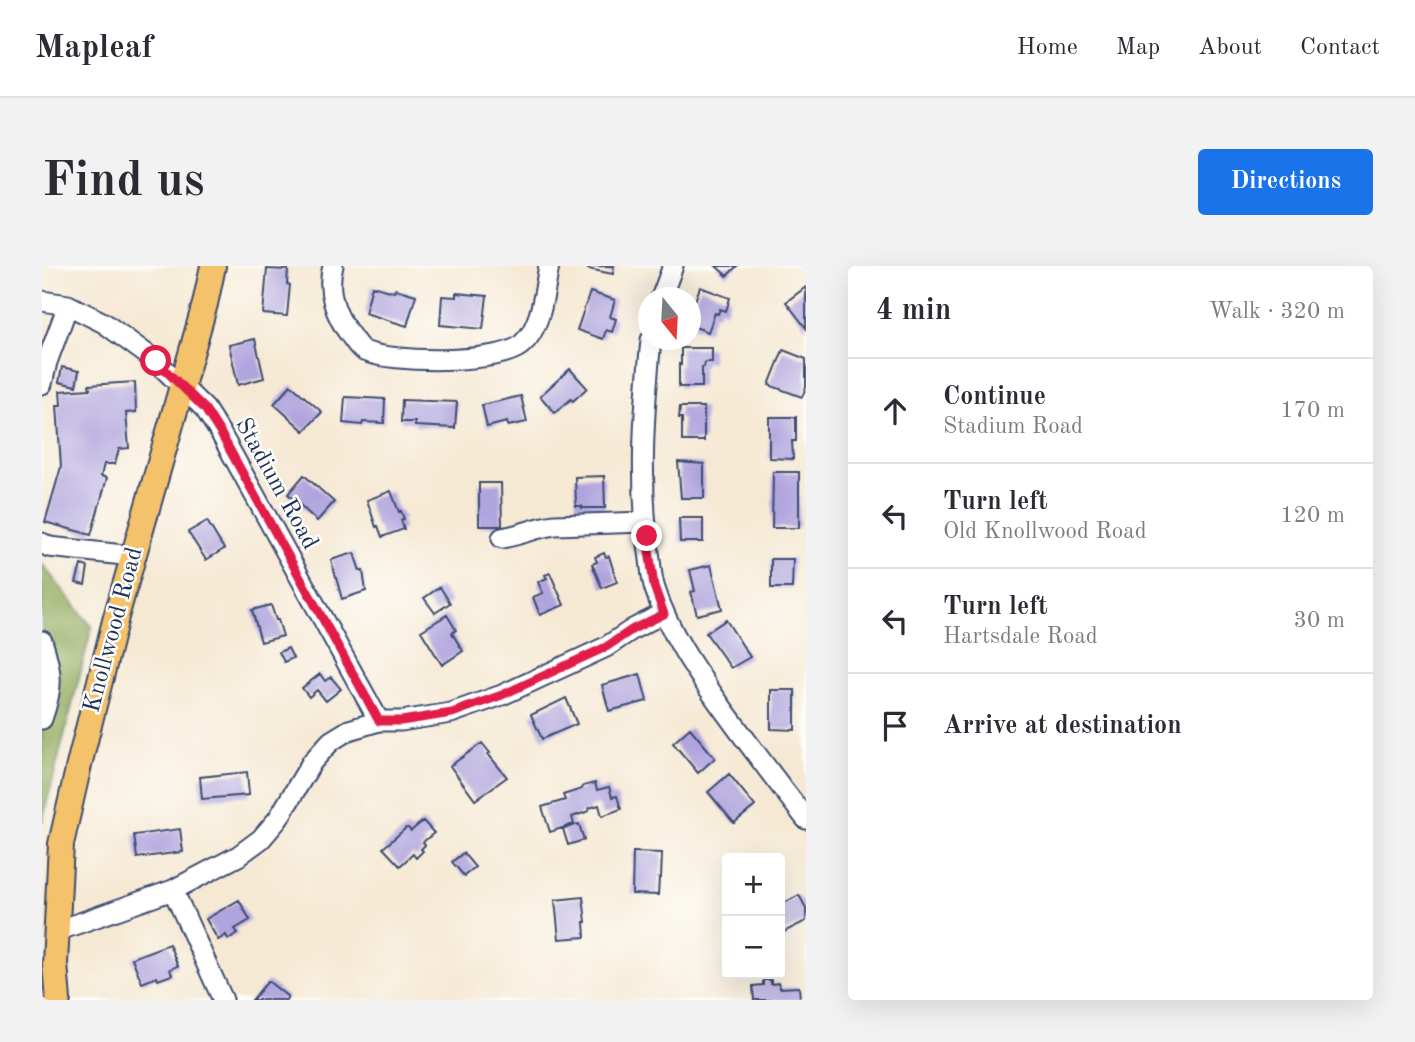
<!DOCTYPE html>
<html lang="en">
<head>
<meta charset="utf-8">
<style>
	:root { --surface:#fff; --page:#f2f2f3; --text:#2b2b33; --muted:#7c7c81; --line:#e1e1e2; --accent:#1a73e8 }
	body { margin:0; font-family:"Old Standard TT",serif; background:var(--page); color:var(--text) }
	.controls { position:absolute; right:21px; bottom:21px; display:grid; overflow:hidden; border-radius:7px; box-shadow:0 7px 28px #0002 }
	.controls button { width:63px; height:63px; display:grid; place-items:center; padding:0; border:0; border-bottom:2px solid var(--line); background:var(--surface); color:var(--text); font:35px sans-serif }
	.compass { position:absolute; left:596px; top:21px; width:63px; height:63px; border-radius:50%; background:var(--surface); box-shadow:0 7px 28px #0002; rotate:162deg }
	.stop { position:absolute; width:21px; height:21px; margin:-16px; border:5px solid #e11d48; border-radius:50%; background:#fff }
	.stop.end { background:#e11d48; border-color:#fff; box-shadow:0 2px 7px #0008 }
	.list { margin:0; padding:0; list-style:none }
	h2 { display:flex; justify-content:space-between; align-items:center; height:91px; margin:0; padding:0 28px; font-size:30px }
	h2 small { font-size:23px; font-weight:400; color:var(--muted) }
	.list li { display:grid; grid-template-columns:46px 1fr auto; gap:21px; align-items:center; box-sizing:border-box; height:105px; padding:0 28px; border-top:2px solid var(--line) }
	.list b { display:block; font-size:26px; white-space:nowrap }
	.list p { margin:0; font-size:23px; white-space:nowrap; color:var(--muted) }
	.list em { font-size:23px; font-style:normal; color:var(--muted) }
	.icon { flex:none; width:38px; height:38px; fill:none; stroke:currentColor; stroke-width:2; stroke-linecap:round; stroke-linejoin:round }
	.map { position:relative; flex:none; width:764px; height:734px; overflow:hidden; border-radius:7px }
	header { display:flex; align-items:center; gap:42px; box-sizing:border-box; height:98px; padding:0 35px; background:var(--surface); border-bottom:2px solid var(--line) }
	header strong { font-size:33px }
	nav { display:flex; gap:38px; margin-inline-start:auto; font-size:24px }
	.intro { display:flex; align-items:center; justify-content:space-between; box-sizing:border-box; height:168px; padding:0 42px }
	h1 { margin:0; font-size:49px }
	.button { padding:18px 32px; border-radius:7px; background:var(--accent); color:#fff; font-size:24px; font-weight:700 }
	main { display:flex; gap:42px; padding:0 42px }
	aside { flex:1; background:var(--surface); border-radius:7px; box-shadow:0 7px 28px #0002 }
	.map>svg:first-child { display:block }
</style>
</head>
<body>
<header>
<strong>Mapleaf</strong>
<nav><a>Home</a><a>Map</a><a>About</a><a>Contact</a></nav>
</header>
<div class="intro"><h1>Find us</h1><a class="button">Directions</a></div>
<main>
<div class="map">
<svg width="764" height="734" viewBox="0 0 764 734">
	<rect width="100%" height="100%" fill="#fdfcf7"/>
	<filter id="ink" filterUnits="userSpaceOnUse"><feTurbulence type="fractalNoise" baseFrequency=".0143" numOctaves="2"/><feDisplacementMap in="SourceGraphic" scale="14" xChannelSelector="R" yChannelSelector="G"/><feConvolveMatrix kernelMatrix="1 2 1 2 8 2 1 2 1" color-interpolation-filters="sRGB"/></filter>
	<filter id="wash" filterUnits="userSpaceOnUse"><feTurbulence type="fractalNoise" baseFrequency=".00686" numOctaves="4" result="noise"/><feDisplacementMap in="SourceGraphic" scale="28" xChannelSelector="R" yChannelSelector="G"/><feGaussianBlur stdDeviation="1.57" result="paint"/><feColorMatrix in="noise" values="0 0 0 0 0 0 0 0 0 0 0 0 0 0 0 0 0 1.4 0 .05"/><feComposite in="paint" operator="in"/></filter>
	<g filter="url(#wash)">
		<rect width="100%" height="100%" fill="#f6e9d4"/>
		<path fill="#92aa5c" stroke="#566c5d" stroke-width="2" d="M0 298 50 361 0 556Z"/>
		<g id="blocks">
			<path fill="#b0a4de" d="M547 0H572L571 8 546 3Z
				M674 0H695L685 10Z
				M225 3 246 4 245 18 248 19 245 50 221 48Z
				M330 20 352 26 353 23 374 29 365 60 323 47Z
				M658 21 688 32 684 45 678 43 676 48 673 47 666 66 648 59V49Z
				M764 21V62L744 36Z
				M548 26 573 34 568 51 574 53 570 66 564 64 561 73 535 64Z
				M414 27 445 30 441 63 398 59 400 30 414 31Z
				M213 73 222 112 196 119 187 79Z
				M639 82H670V96H663L662 101H660V121H637V98L639 99Z
				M741 84 764 93V121L760 131 727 119Z
				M20 101 37 105 34 120 17 116Z
				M528 103 545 122 531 135 529 133 513 147 498 130Z
				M93 116 94 146 84 147 87 182 77 183 73 198H62L59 210 65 212 49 269 3 256 19 201 15 139H19L18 125 48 123 47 119Z
				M249 119 280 146 262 165 232 138Z
				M479 130 485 156 466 160 465 156 445 161 440 139Z
				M303 131 343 133 342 157 321 156 320 159 301 157Z
				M360 134 415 136 413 162 373 160V156H359Z
				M638 141H662V175H640V152H637Z
				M727 151H754V175H750L751 193 727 192Z
				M636 196 662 198V232H639Z
				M731 206H757V262H730Z
				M262 209 292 236 275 255 246 228Z
				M562 210 563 242H540V240H534L533 211Z
				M437 217H459L460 260H437Z
				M349 225 357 246 359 245 362 253 359 254 362 263 340 271 336 260 334 261 325 234Z
				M637 252H661V276H638Z
				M165 255 182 283 164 294 146 266Z
				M312 287 318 305H321L324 325 300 333 289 294Z
				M562 287 564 291 567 290 575 316 560 322 550 298 555 296 553 291Z
				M729 293H751L750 322H729Z
				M39 299 46 301 43 319 34 317Z
				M669 299 680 343 655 349 649 326 653 325 648 304Z
				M508 307 522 339 498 349 491 331 501 327 496 316 505 312 503 309Z
				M398 321 408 337 393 347 382 332Z
				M229 339 234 354H236L241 370 219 376 210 344Z
				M405 349 414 364 410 367 421 385 400 399 379 365Z
				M684 354 708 391 689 402 664 367Z
				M246 382 251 392 242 396 237 386Z
				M278 408 283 415 289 411 299 423 284 435 275 424 267 431 260 422Z
				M598 408 605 435 567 445 560 419Z
				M729 424H753V464L729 463Z
				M524 432 535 458 500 473 489 449Z
				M648 462 673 492 656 507 631 477Z
				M440 477 448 487 446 488 465 511 433 534 408 500Z
				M205 506 207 529 160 533 158 511Z
				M687 508 713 540 692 557 666 526Z
				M553 517 555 524 567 521 570 531 575 530 579 543 560 550 557 539 547 542V545L530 551 532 558 508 566 500 541 523 534 521 529 540 523 541 520Z
				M381 555 392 567 381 576 383 579 379 583 381 585 374 592 371 588 358 600 341 582 364 562H366L369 565Z
				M537 558 542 574 526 579 521 563Z
				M138 563 141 586 95 592 92 569Z
				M591 586 620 587 619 612H617L616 629 590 628Z
				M421 587 433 601 422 610 410 596Z
				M757 629 764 642V655L738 668V639Z
				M541 631 544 656H542L543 671 517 673 513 634Z
				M197 634 208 654 193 663 196 667 186 673 184 669 176 674 164 653Z
				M127 678 136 700 128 703 130 709 116 714 115 711 100 717 90 692Z
				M721 714H729V718L737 717 738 722 757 721 758 734H712L711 720 721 719Z
				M226 715 246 731 244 734H210Z"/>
		</g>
	</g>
	<g filter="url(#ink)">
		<use href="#blocks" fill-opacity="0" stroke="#3c4b70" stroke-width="2"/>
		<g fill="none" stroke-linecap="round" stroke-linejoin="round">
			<defs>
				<path id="minor" d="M291 0C284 25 294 50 308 69 313 75 316 82 322 85 349 97 456 98 479 79 500 62 502 25 507 0
					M619 32 631 0
					M0 35 26 39 62 57 114 95 163 143 179 168 337 455
					M609 74C602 144 597 216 607 286 609 298 609 311 613 323 627 367 654 405 681 443 708 480 736 517 764 553
					M0 118 5 96 26 39
					M460 272C479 269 495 261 513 259L603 256
					M0 277 7 281 91 290
					M0 375C11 408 11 421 0 453
					M131 624 181 734
					M15 665 131 624 196 590 219 573 236 553 270 496 289 475 307 464 337 455H359L409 447 460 429 564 381 591 363 622 347"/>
				<path id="major" d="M16 734 13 698 19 578 37 499 74 351 140 120 163 38 171 0"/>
			</defs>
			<use href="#minor" stroke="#3c4b70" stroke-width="23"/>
			<use href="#major" stroke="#3c4b70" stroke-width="28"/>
			<use href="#minor" stroke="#fff" stroke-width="19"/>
			<use href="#major" stroke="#f3c26a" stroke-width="24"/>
		</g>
	</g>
	<g fill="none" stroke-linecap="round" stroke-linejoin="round" filter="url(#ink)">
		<path stroke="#e11d48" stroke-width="9" d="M114 95 163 143 179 168 337 455H359L410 447 460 429 564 381 591 363 622 348 612 320 605 270"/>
	</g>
	<g text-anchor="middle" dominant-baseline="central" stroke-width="5" stroke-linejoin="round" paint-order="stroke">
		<g font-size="24" fill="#1b2f5e" stroke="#fdfcf7">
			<text transform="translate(234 218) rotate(61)">Stadium Road</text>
			<text transform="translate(72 364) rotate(-75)">Knollwood Road</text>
		</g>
	</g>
</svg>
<div class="controls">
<button>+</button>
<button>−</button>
</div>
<svg class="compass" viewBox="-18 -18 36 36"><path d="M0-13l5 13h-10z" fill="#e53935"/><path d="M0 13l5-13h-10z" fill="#7c7c81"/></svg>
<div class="stop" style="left:114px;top:95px"></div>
<div class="stop end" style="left:605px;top:270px"></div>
</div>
<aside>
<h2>4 min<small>Walk · 320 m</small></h2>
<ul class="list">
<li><svg class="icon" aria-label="ahead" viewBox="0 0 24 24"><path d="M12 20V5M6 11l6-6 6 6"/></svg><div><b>Continue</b><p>Stadium Road</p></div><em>170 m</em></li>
<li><svg class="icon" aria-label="left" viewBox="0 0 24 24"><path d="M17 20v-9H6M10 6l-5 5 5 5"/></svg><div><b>Turn left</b><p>Old Knollwood Road</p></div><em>120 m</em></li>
<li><svg class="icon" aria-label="left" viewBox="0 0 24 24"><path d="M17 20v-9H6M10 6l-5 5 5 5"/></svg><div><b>Turn left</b><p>Hartsdale Road</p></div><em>30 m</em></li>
<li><svg class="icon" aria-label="arrive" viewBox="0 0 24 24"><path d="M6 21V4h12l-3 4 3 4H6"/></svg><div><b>Arrive at destination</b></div></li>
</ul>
</aside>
</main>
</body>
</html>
